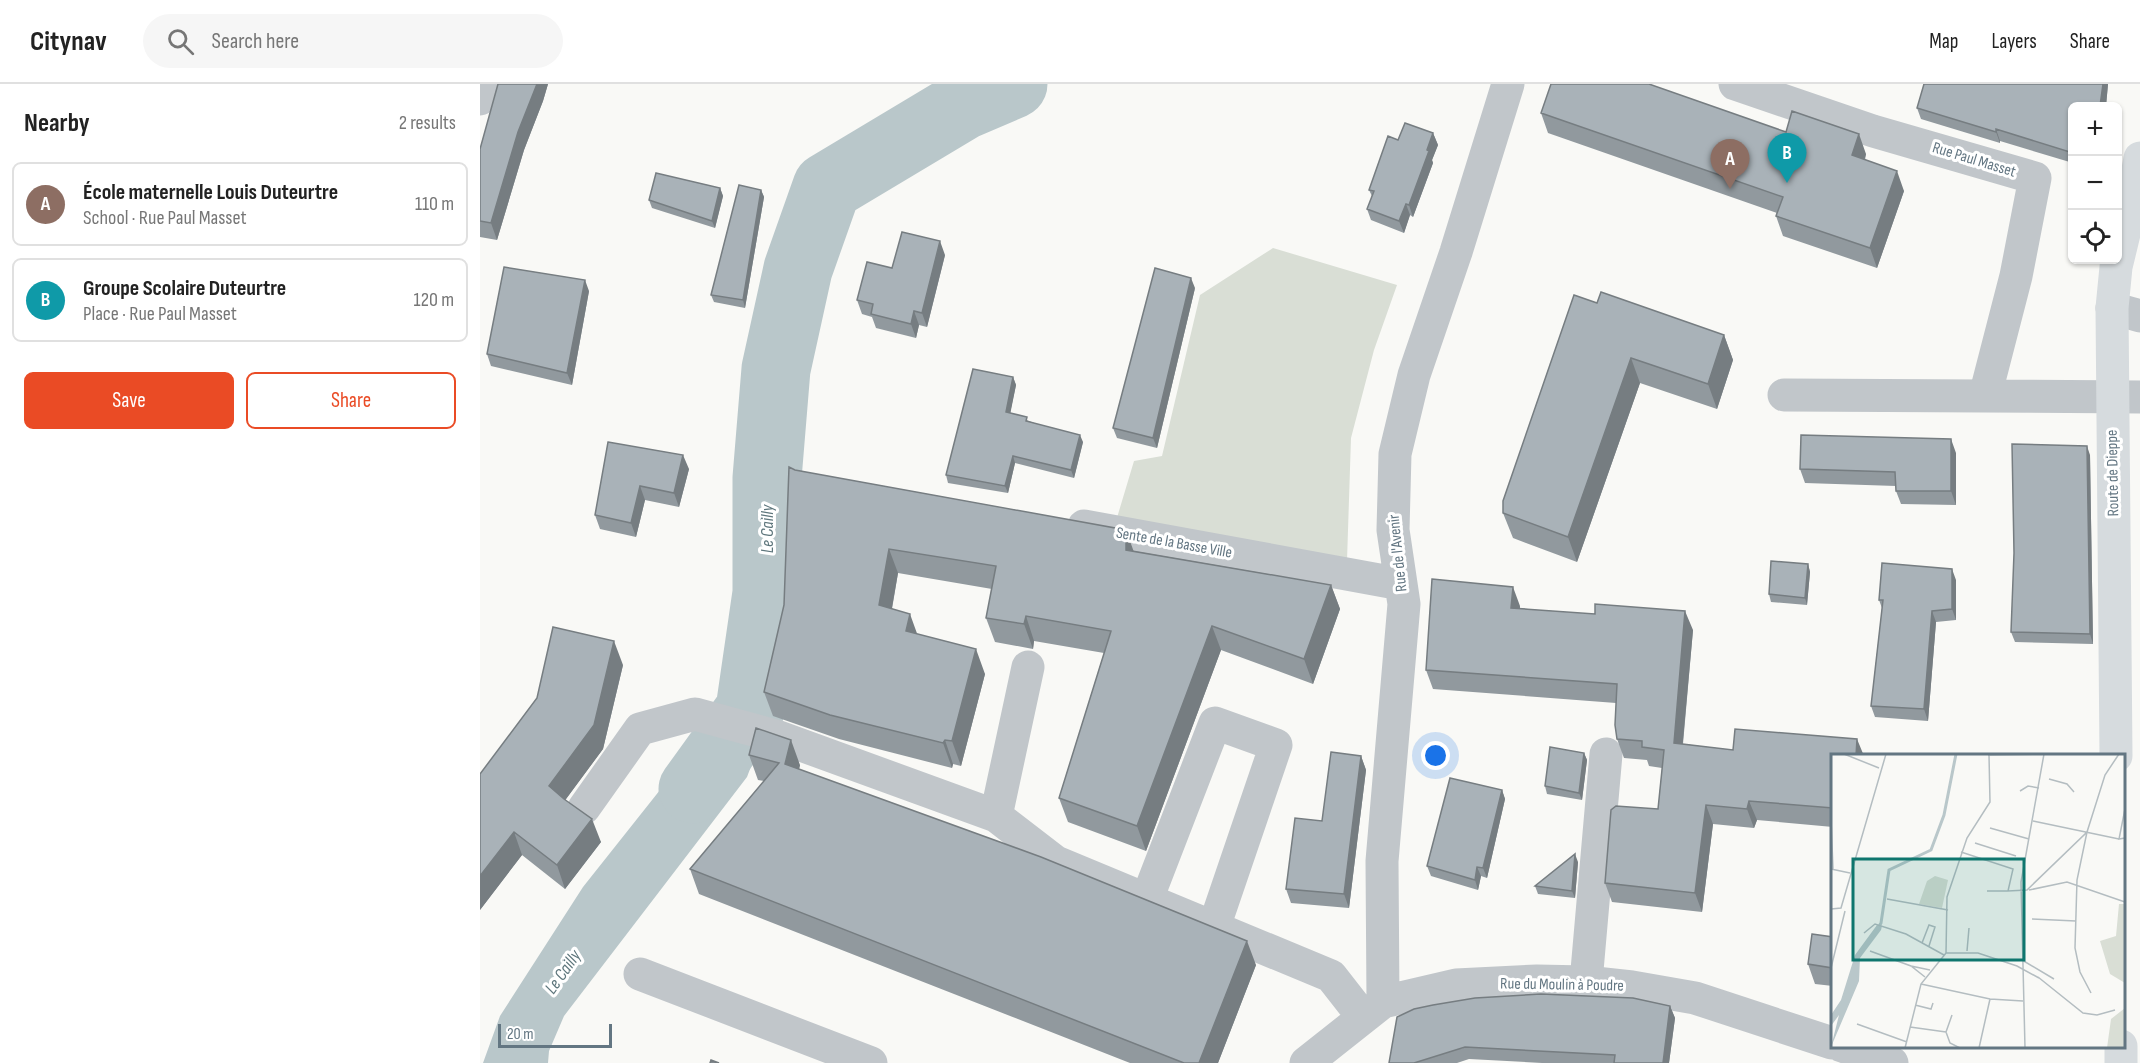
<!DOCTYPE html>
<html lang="en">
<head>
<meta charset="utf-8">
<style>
	:root { --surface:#fff; --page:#f6f6f6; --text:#222; --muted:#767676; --line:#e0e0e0; --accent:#ea4b25 }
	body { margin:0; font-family:"Sofia Sans Condensed",sans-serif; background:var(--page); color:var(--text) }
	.controls { position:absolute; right:18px; top:18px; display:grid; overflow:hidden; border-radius:9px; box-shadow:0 2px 4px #0004 }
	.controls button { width:54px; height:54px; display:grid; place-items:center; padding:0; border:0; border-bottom:2px solid var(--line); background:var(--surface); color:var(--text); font:30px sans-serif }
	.scale { position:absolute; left:18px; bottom:15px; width:114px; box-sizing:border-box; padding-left:6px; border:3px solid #637682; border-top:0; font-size:16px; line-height:21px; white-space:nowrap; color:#637682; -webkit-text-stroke:4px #fff; paint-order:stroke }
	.you { position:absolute; left:956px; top:672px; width:21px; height:21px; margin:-15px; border:4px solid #fff; border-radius:50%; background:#1a73e8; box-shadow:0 0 0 9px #1a73e833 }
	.badge { display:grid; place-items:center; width:39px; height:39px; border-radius:50%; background:var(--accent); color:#fff; font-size:20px; font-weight:700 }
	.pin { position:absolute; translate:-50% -50px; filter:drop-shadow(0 2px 3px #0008) }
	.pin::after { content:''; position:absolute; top:32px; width:21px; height:18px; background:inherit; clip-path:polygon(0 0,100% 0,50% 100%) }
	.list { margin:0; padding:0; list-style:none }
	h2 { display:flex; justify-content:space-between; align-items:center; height:78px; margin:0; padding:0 24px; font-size:26px }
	h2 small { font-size:20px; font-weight:400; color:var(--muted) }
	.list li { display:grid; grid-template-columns:39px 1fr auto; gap:18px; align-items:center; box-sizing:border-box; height:84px; margin:0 12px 12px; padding:0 12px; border:2px solid var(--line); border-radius:9px }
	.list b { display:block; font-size:22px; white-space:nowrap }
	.list p { margin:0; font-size:20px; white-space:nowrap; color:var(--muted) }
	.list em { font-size:20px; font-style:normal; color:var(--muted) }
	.actions { display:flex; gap:12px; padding:18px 24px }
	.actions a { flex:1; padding:14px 0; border:2px solid var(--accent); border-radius:9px; text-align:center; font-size:21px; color:var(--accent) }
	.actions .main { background:var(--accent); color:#fff }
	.icon { flex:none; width:33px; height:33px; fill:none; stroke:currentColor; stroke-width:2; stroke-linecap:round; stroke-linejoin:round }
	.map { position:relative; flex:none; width:1660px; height:979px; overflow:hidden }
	header { display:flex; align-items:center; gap:36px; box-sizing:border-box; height:84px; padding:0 30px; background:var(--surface); border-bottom:2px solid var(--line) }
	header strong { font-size:28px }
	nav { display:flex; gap:33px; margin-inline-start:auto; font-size:21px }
	.search { width:420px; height:54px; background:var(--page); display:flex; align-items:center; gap:15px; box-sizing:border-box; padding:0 21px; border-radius:33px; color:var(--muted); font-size:22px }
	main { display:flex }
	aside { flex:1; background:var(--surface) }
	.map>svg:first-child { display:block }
</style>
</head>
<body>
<header>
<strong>Citynav</strong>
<div class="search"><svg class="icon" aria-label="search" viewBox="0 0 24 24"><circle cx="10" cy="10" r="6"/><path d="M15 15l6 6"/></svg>Search here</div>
<nav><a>Map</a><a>Layers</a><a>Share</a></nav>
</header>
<main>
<aside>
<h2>Nearby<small>2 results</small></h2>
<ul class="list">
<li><span class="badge" style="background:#8d6e63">A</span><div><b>École maternelle Louis Duteurtre</b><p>School · Rue Paul Masset</p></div><em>110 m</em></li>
<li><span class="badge" style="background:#0f9aa8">B</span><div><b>Groupe Scolaire Duteurtre</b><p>Place · Rue Paul Masset</p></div><em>120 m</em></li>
</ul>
<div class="actions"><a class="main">Save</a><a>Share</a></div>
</aside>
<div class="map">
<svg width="1660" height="979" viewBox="0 0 1660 979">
	<rect width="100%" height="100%" fill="#f9f9f6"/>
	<path fill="#d9ded5" d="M793 164 917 201 894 266 871 354 867 477 636 437 654 377 682 372 720 211Z"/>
	<path fill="#b9c7ca" d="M230 643 281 656 267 693 84 932 69 967 68 979H3L20 932 103 803Z"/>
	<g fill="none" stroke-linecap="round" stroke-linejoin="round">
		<path stroke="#b9c7ca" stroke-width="69" d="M213 705 270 626 287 509V394L296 285 318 185 347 103 484 21 533 0"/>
		<path stroke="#c1c6ca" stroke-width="33" d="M1255 0 1393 47 1555 94 1536 192 1505 312 1660 313
			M0 15 4 0
			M1632 224 1660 232
			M1304 311 1505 312
			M604 442 921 500
			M104 724 160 645 215 630 299 653 516 732 576 778 851 892 883 933
			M516 732 548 583
			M667 815 735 639 796 661 734 843
			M160 890 391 979
			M1106 898 1126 670
			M903 918 902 777 924 520 913 446 915 370 934 291 976 168 1028 0
			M1362 962 1412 979
			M826 979 903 918 976 901 1057 897 1106 898 1152 903 1215 914 1352 959"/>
		<path stroke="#d6dbde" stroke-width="33" d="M1636 672 1632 224 1636 183 1654 108 1660 74
			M1641 979V962"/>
	</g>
	<path fill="#91999e" d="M18 0H68L63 17 44 66 17 156 0 153V65Z
		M1444 0H1628L1626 22H1593V79L1520 57V59L1441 35 1437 24Z
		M1061 29 1306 48 1386 70 1385 76 1424 107 1397 184 1303 152 1296 132 1297 129 1068 49Z
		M953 49 958 61 952 76 953 79 933 133 930 131 924 149 891 136 887 125 892 112 889 106 918 56Z
		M240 104 243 112 235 144 172 124 169 116Z
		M281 106 284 113 265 224 234 218 231 211Z
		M465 171 447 243 439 241 436 254 396 244 392 233 382 230 377 216 412 184Z
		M715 204 677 364 637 354 633 344Z
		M109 207 92 301 11 282 7 270Z
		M1117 219 1244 251 1253 276 1237 325 1160 299 1097 478 1033 454 1023 429Z
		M533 293 536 301 530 329 549 337 603 358 594 394 535 379 528 409 468 399 466 391Z
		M128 358 209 385 199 423 165 416 156 453 120 445 115 431Z
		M1476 369V421L1421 420 1416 407V402L1325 399 1320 385Z
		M1610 371 1613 560 1535 558 1531 548Z
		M315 386 654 467 851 501 860 525 833 600 741 566 666 767 588 738 579 714 624 569 554 557 553 565 515 558 506 534 512 505 418 489 412 525 437 550 505 590 481 682 473 680 472 684 359 655 293 632 284 608 304 521Z
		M1328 480 1330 488 1327 521 1291 518 1289 510Z
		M1476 496V536L1456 538 1448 637 1395 633 1391 622 1402 524 1399 516Z
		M1040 522V524L1213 546 1203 660 1253 666 1353 672V743L1277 736 1274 744 1233 740 1222 828 1132 818 1125 799 1178 725 1182 684 1169 682 1167 676 1144 674 1137 655 1136 619 953 605 946 586Z
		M143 581 123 665 85 716 121 758 85 805 42 771 0 826 57 614Z
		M1104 669 1107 676 1102 716 1067 710 1065 702Z
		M269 671 320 681 319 685 776 881 738 979H650L219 810 210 785 284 697 278 696Z
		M881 672 886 686 869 824 811 819 806 805 842 737Z
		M1022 706 1025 715 1007 794 1001 792 998 806 951 792 947 782Z
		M1098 778 1095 814 1058 810 1055 802Z
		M1353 853V902L1335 900 1328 880Z
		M1190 922 1195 934 1189 979H1062L989 975 977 979H909Z"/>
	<path fill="#767d81" d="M57 0H68L63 17 44 66 17 156 11 139 38 48Z
		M1623 0H1628L1626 22H1620Z
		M1516 45 1520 57V59L1516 48Z
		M953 49 958 61 952 76 953 79 933 133 929 121Z
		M1379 50 1386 70 1380 91 1372 71Z
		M1417 87 1424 107 1397 184 1390 164Z
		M240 104 243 112 235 144 232 137Z
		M281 106 284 113 265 224 263 216Z
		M926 120 930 131 924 149 919 137Z
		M460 157 465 171 447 243 442 229Z
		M711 194 715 204 677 364 673 354Z
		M105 196 109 207 92 301 87 289Z
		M434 227 439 241 436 254 431 240Z
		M1244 251 1253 276 1237 325 1228 300Z
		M1151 274 1160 299 1097 478 1088 453Z
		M533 293 536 301 529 336 526 328Z
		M600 351 603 358 594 394 591 386Z
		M1471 355 1476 369V421L1471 407Z
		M1607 362 1610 371 1613 560 1610 550Z
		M203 371 209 385 199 423 194 409Z
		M533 372 535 379 528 409 525 402Z
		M160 402 165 416 156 453 151 439Z
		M646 446 655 471 646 466Z
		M409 465 418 489 408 546 399 521Z
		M1328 480 1330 488 1327 521 1325 514Z
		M1472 485 1476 496V536L1472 525Z
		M851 501 860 525 833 600 824 575Z
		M1033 503 1040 522 1038 543 1031 524Z
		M1205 527 1213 546 1201 678 1194 659Z
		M1452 527 1456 538 1448 637 1444 625Z
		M430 530 439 555 426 547Z
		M546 532 554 557 553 565 544 540Z
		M732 542 741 566 666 767 657 742Z
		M134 557 143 581 123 665 78 726 69 702Z
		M496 565 505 590 481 682 472 657Z
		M1377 655 1384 672H1376Z
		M311 656 320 681 314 705 305 680Z
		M465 656 473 680 472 684 463 659Z
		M1104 669 1107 676 1102 716 1099 709Z
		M881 672 886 686 869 824 864 810Z
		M1022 706 1025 715 1007 794 1003 784Z
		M1269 717 1277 736 1274 744 1267 725Z
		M1226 721 1233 740 1222 828 1215 809Z
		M112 735 121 758 85 805 77 781Z
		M34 748 42 771 0 826V792Z
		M1095 770 1098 778 1095 814 1092 807Z
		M997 783 1001 792 998 806 995 796Z
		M767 857 776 881 738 979H719Z
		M1190 922 1195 934 1189 979H1183Z"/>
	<path fill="#a9b2b8" stroke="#767d81" stroke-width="1.5" d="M18 0H57L38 48 11 139 0 137V65Z
		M1071 0H1169L1306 48 1312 27 1379 50 1372 71 1417 87 1390 164 1296 132 1303 113 1061 29Z
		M1444 0H1623L1620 22H1593V69L1516 45V48L1437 24Z
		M925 39 953 49 947 66 949 67 929 121 926 120 919 137 887 125 894 107 889 106 908 52 918 56Z
		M176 89 240 104 232 137 169 116Z
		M259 101 281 106 263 216 231 211Z
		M422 148 460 157 442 229 434 227 431 240 391 230 393 220 377 216 387 178 412 184Z
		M24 183 105 196 87 289 7 270Z
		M675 184 711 194 673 354 633 344Z
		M1121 208 1244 251 1228 300 1151 274 1088 453 1023 429V417L1094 211 1117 219Z
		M493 285 533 293 526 328 547 333 546 337 600 351 591 386 533 372 525 402 466 391Z
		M1321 351 1471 355V407H1416L1415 388 1320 385Z
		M128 358 203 371 194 409 160 402 151 439 115 431Z
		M1532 360 1607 362 1610 550 1531 548 1534 469Z
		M309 383 315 386 646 446V466L851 501 824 575 732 542 657 742 579 714 631 547 546 532 544 540 506 534 516 482 409 465 399 521 430 530 426 547 496 565 472 657 465 656 463 659 350 631 284 608 304 521Z
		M1291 477 1328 480 1325 514 1289 510Z
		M1402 479 1472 485V525L1452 527 1444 625 1391 622 1403 516H1399Z
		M952 495 1033 503 1031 524 1115 530V520L1205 527 1194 659 1253 666 1255 645 1377 655 1376 672H1353V724L1269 717 1267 725 1226 721 1215 809 1125 799 1131 726 1136 722 1178 725 1184 666 1162 663V657L1137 655 1135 641 1137 600 946 586Z
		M73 543 134 557 114 641 69 702 84 715 112 735 77 781 34 748 0 792V690L57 614Z
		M276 644 311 656 305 680 561 773 767 857 719 979H704L210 785 299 679 269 671Z
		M1070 663 1104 669 1099 709 1065 702Z
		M851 668 881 672 864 810 806 805 815 734 842 737Z
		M970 694 1022 706 1003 784 997 783 995 796 947 782Z
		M1095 770 1092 807 1055 802Z
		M1332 850 1353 853V884L1328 880Z
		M1061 910 1153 914 1190 922 1183 979H1134L1135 971 985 963 934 979H909L917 933 934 925 953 921 995 914Z
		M231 976 239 979H230Z"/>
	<g text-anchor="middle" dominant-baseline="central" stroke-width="6" stroke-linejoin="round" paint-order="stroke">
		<g font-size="16" fill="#637682" stroke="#fff">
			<text transform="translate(1494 76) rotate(17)">Rue Paul Masset</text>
			<text transform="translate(1633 389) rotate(-91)">Route de Dieppe</text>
			<text transform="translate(694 459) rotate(10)">Sente de la Basse Ville</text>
			<text transform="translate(918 469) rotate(-96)">Rue de l'Avenir</text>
			<text transform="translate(1082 901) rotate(1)">Rue du Moulin à Poudre</text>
		</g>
		<g font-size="18" font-style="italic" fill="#5e767c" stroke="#fff">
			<text transform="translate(287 445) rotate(-90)">Le Cailly</text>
			<text transform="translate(83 888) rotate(-55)">Le Cailly</text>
		</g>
	</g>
	<g transform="translate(1351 670)">
		<rect width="294" height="294" fill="#f9f9f6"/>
		<path d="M104 122 117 126 111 154 88 150 96 127ZM288 150H294V229L279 220 269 187 285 182ZM294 254 293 294H276L280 265Z" fill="#d9ded5"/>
		<path d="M46 171 51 172 50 176 29 204 28 227 0 293 8 261 0 272V261L10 246 24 201Z" fill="#b9c7ca"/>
		<path fill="none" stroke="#b9c7ca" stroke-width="3" d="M46 176 50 169 58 116 100 96 113 61 125 0"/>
		<path fill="none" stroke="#b4bdc1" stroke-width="1.5" d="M13 0 48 14M157 1 213 0M218 25 236 30 243 38M189 37 197 32 208 34M294 55 288 85 294 84M0 65 2 115M202 67 288 85M159 74 198 85M256 78 246 126 244 194 249 218 260 239M144 89 185 102M130 98 182 115 177 137 196 136 256 78 274 21 288 0M0 115 19 119M198 136 236 128 294 148M156 137H177M56 145 117 156M0 155 10 154 55 0M201 165 245 167M33 179 44 170 75 180 113 201M91 189 98 171 104 173 98 192M39 197 80 212 94 223M136 197 138 174M115 199 116 143 136 84 159 48 158 1M191 206 223 225M80 212 99 216M0 214 14 157M207 223 252 259 266 261 284 256M90 230 159 245 192 247M84 251 100 255 102 249M26 270 76 288M79 273 115 278M115 278 119 289 129 294M115 278 121 261M74 294 90 230 115 199H147L186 212 208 224M148 294 159 245M194 294 190 128 213 0"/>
		<path fill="#0f766e" fill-opacity="0.15" stroke="#0f766e" stroke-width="3" d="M22 105H193V206H22Z"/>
		<rect width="294" height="294" fill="none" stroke="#637682" stroke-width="3"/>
	</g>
</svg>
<div class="controls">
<button>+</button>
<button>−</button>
<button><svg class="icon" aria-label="locate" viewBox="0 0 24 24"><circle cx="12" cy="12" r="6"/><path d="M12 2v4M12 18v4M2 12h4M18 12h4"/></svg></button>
</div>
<div class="scale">20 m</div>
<div class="you"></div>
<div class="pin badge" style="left:1250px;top:105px;background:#8d6e63">A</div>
<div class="pin badge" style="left:1307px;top:99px;background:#0f9aa8">B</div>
</div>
</main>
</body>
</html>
